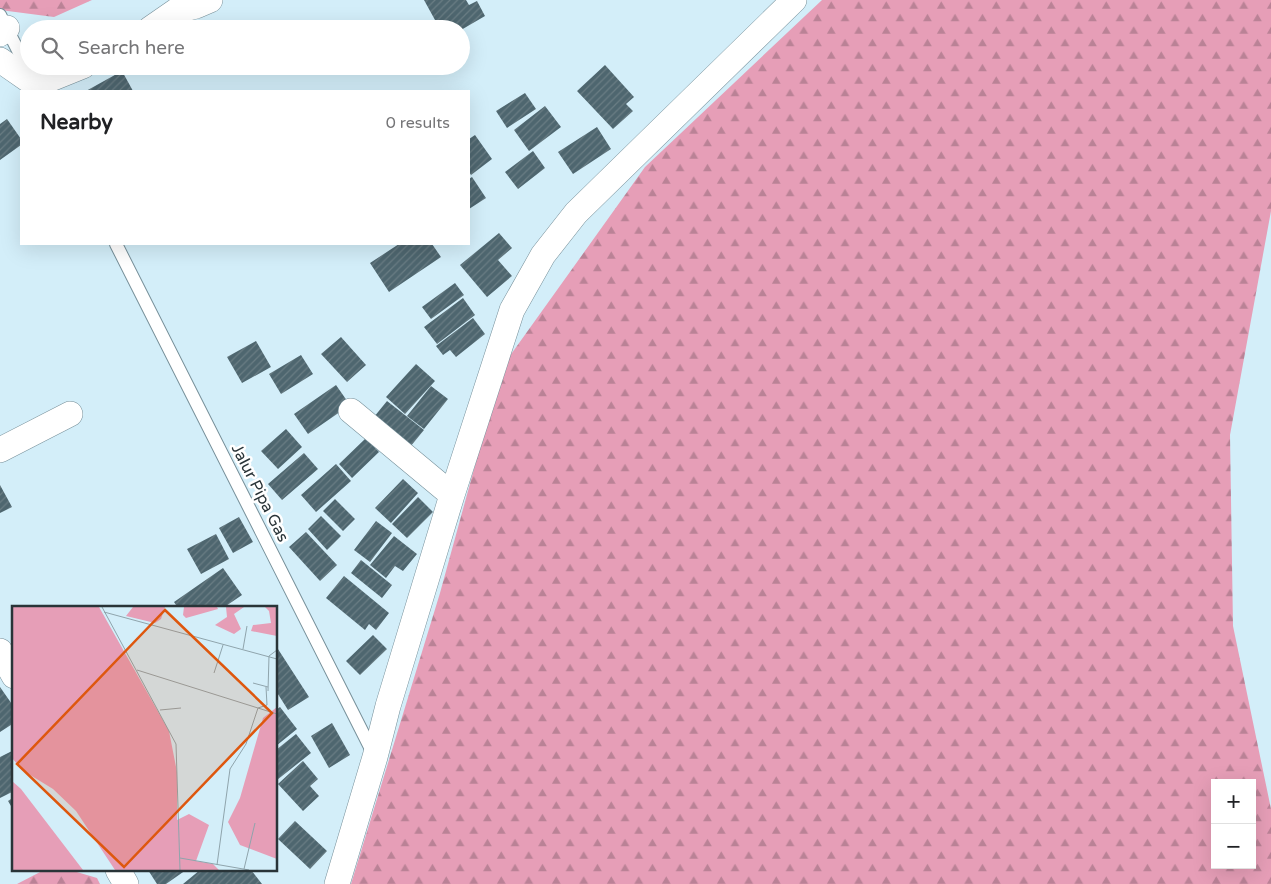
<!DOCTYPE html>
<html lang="en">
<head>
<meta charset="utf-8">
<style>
	:root { --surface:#fff; --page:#f2f2f2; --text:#202124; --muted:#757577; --line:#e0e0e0 }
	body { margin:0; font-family:"Varela Round",sans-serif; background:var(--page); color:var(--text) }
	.controls { position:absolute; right:15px; bottom:15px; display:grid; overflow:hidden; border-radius:0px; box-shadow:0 5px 20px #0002 }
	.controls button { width:45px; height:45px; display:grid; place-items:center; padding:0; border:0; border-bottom:1px solid var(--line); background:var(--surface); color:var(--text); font:25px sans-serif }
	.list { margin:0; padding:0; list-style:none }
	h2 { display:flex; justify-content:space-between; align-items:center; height:65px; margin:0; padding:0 20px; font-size:21px }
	h2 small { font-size:16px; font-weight:400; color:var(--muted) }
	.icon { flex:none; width:28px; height:28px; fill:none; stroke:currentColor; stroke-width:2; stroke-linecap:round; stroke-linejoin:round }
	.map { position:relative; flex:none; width:1271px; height:884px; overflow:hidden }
	.search { position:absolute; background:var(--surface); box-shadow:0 5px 20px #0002; left:20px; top:20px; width:450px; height:55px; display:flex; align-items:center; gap:12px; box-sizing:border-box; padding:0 18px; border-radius:28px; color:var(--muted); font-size:19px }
	.panel { position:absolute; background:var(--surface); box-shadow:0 5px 20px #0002; left:20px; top:90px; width:450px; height:155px; border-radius:0px }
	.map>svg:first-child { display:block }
</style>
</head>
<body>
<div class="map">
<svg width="1271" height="884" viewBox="0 0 1271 884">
	<defs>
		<pattern id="forest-firs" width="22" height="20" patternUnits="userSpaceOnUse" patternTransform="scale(1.25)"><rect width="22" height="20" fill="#e69eb7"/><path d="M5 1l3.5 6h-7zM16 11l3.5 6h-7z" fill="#ba8296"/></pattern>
		<pattern id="building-hatch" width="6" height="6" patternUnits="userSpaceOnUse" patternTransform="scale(1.25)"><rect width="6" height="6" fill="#4e666f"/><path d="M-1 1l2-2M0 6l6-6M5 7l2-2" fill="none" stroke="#6a7d84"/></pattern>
	</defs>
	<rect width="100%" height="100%" fill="#d3eef9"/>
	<path fill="url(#forest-firs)" fill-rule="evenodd" d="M0 0H92L54 17 0 10Z
		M822 0H1271V211L1230 435 1233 626 1271 809V884H351L440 593 502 367 645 167ZM1215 783H1252V865H1215Z
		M44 870H70L97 878 100 884H17Z"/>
	<path fill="url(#building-hatch)" d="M424 0H466L469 5 477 1 485 16 461 30 430 29 428 24 435 20Z
		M605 65 634 97 626 104 633 111 613 129 577 91Z
		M122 71 133 91H86Z
		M525 93 536 109 507 128 496 111Z
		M545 106 561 127 529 151 514 130Z
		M7 119 21 139V145L0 160V124Z
		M597 127 611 149 573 174 558 152Z
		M475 135 492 159 471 175 469 172V139Z
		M533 151 545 168 518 189 505 172Z
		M472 177 486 198 469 209V179Z
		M499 233 512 248 498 260 512 276 487 297 460 265Z
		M399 244H432L441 257 389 292 370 263Z
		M455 283 464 295 431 319 422 307Z
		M463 298 475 315 437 344 424 327Z
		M473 318 485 334 456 357 450 350 443 355 436 346Z
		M341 337 366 365 347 382 321 354Z
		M256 341 271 367 242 383 227 357Z
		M301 355 313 374 281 394 269 374Z
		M416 364 435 381 405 414 386 397Z
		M336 385 350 405 308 434 294 414Z
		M431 386 448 399 424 429 407 416Z
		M387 401 424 430 410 447 374 417Z
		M286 429 302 447 278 469 261 451Z
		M366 438 379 452 352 478 339 464Z
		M304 453 318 469 282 500 268 484Z
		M336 464 351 481 316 512 301 495Z
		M403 479 418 493 391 523 375 508Z
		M0 485 12 507 0 513Z
		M418 497 433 512 407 538 392 524Z
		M335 499 355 519 343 531 323 511Z
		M321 516 341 536 327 550 308 529Z
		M239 517 253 542 233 553 219 528Z
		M376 521 392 533 370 562 354 550Z
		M306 532 337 565 320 581 289 547Z
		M216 534 229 559 201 574 187 549Z
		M394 536 417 554 403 571 395 566 386 578 370 565Z
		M361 560 392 585 382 598 351 573Z
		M223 568 242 595 223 608H178L174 602Z
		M344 576 389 613 376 630 369 624 365 630 326 598Z
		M373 635 387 649 360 675 346 661Z
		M276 646 309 697 288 710 276 691Z
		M0 687 14 707V723L0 732Z
		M280 707 297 729 276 746V710Z
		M332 723 350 755 329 768 311 736Z
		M296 734 311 753 277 780 276 750Z
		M14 750V791L0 798V757Z
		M303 761 318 779 310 786 319 796 303 811 278 784Z
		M14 797V811L8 801Z
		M295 821 327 851 310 869 278 839Z
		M148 870H186L166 884H157Z
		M200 870H251L262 884H183Z"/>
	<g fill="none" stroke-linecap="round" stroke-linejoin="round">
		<defs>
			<path id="service" d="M0 15 31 76
				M116 244 374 755"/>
			<path id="minor" d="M150 29 176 11 196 6 210 0
				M0 34 7 28
				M0 60 36 85 83 66
				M351 411 452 495
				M0 450 70 414
				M0 651 14 676
				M118 870 126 884
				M337 884 375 757 388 706 452 495 512 310 543 255 576 213 794 0"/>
		</defs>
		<use href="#service" stroke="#77909a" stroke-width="14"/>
		<use href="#minor" stroke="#77909a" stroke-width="26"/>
		<use href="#service" stroke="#fff" stroke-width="12"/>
		<use href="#minor" stroke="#fff" stroke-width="25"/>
	</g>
	<g text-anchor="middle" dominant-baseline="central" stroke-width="5" stroke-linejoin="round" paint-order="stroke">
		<g font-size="16" fill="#293438" stroke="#fff">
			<text transform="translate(260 493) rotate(63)">Jalur Pipa Gas</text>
		</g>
	</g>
	<g transform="translate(12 606)">
		<rect width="265" height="265" fill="#d3eef9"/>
		<path d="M0 1H87L157 125 165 166V214L177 208 197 219 184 255 201 258 207 264H103L64 205 41 183 10 164 0 152ZM121 1H153L149 13 143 17 114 10ZM172 1H205L206 3 174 12 171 9ZM214 1H232L222 8 229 23 222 28 203 19 215 11ZM253 1H265V30L239 25 241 19 259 17 257 5ZM265 101V253L228 239 216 216 228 192 251 112ZM0 175 9 183 71 264H0Z" fill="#e69eb7"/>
		<path fill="none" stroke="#8fa4ac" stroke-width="1" d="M90 1 164 138 168 264M92 6 265 53M231 43 235 20M125 64 265 108M202 67 211 39M241 77 256 81M256 85 257 50 265 44M148 104 169 102M168 252 237 264M205 259 218 163 234 138 246 102 255 99 254 81M232 263 243 217"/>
		<path fill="#de570e" fill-opacity="0.15" stroke="#de570e" stroke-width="2.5" d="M153 4 260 107 112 261 5 158Z"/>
		<rect width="265" height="265" fill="none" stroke="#293438" stroke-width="2.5"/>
	</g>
</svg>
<div class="controls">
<button>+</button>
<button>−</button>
</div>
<div class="search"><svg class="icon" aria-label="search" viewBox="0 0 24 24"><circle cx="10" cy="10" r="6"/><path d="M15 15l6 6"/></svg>Search here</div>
<section class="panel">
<h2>Nearby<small>0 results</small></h2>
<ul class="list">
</ul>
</section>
</div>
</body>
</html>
